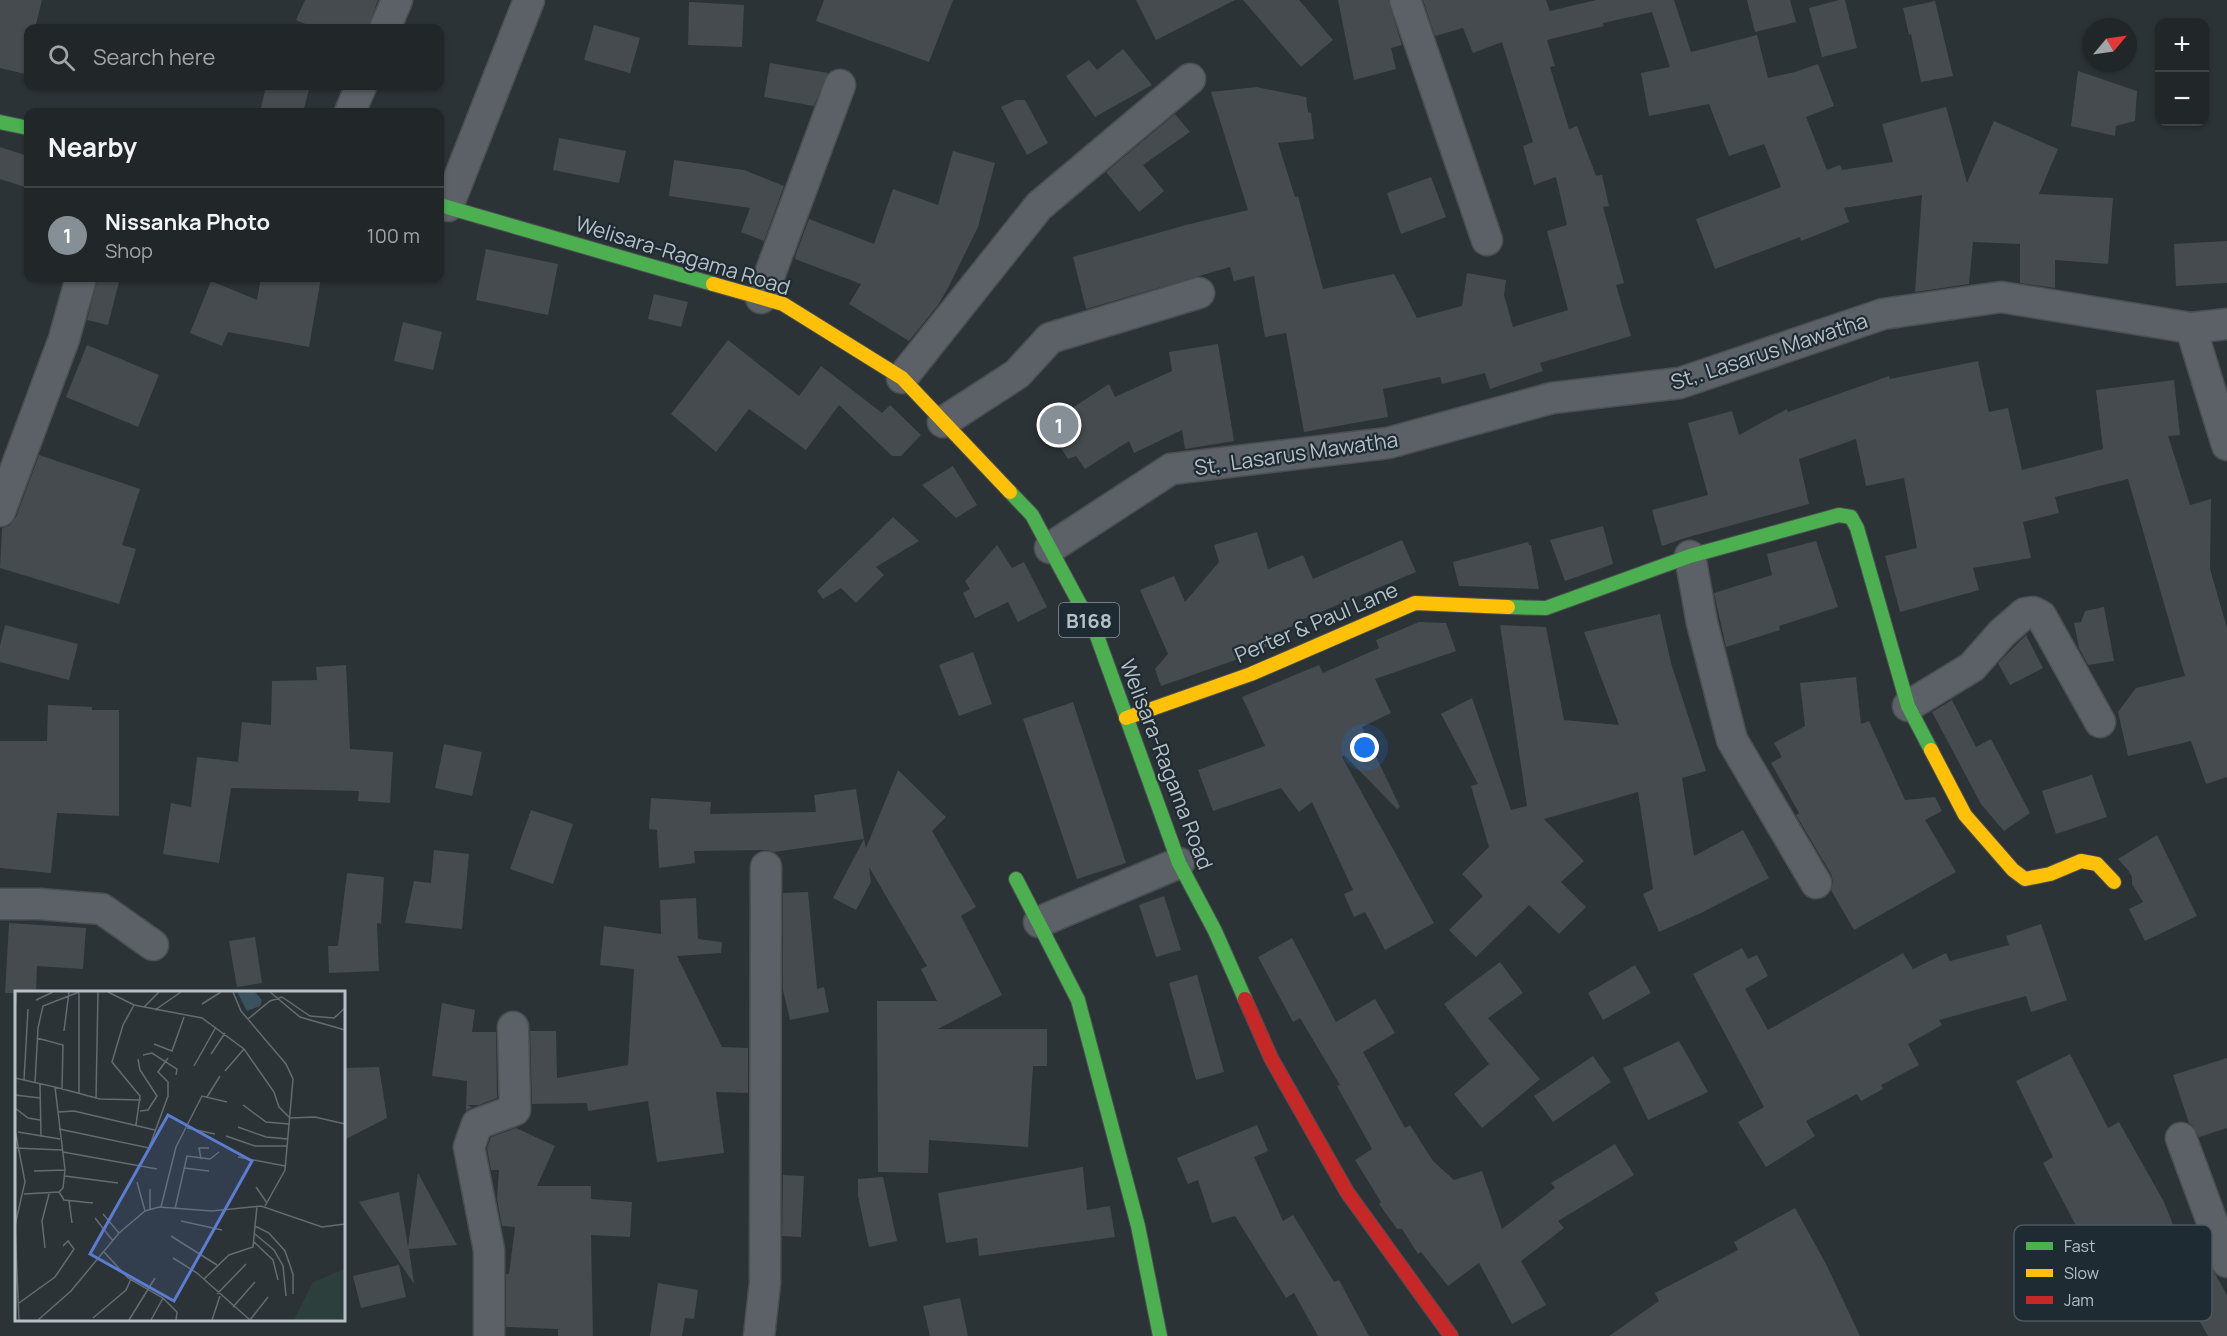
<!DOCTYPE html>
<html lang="en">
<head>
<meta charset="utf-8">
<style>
	:root { --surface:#212629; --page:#292e31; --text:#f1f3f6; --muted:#a2a5a8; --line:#3e4346; --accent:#868f95 }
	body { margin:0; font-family:Manrope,sans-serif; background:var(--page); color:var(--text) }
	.controls { position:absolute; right:18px; top:18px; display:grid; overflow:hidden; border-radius:12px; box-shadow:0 2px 4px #0004 }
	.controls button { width:54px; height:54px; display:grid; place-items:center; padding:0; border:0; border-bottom:2px solid var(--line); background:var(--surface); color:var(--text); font:30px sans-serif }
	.compass { position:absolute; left:2083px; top:18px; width:54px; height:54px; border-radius:50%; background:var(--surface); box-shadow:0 2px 4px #0004; rotate:61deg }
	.you { position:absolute; left:1365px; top:748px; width:21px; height:21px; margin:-15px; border:4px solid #fff; border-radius:50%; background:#1a73e8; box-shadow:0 0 0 9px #1a73e833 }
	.badge { display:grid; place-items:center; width:39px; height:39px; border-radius:50%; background:var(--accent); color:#fff; font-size:20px; font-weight:700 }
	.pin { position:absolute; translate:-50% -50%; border:3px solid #fff; box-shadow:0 2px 6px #0006 }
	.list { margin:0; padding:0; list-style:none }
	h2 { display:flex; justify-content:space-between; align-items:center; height:78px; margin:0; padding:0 24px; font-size:26px }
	h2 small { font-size:20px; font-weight:400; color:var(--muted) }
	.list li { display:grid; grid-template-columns:39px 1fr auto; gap:18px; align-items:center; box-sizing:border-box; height:96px; padding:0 24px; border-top:2px solid var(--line) }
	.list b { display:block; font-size:22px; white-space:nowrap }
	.list p { margin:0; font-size:20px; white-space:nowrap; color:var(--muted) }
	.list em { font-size:20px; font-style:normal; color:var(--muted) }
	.icon { flex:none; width:33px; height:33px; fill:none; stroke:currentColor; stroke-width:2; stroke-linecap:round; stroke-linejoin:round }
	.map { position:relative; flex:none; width:2227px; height:1336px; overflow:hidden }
	.search { position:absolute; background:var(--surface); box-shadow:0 2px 4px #0004; left:24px; top:24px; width:420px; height:66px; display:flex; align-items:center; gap:15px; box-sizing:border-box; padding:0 21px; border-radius:12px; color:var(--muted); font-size:22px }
	.panel { position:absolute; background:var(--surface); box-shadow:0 2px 4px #0004; left:24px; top:108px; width:420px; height:174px; border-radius:12px }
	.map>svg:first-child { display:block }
</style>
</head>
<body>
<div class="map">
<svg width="2227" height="1336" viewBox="0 0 2227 1336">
	<rect width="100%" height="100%" fill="#2c3337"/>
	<path fill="#454b4f" d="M0 0H42L35 28H28V57L25 74 0 68Z
		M305 0H378L368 28H315L296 20Z
		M824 0H953L929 62 816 21Z
		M1136 0H1235L1156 40Z
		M1243 0H1299L1333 40 1301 67Z
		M1338 0H1388L1402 45 1391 48 1396 69 1354 80Z
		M1423 0H1546L1550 11 1596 0H1674L1691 52 1757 35 1768 78 1795 72 1818 64 1834 106 1806 117 1827 170 1840 165 1842 170 1893 162 1882 124 1946 107 1967 183 1994 121 2058 149 2039 194 2113 198 2108 264 2055 260V288L2049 287 2020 283V244L1973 242 1969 284 1915 292 1922 195 1844 208 1849 222 1801 241 1800 237 1715 269 1696 219 1781 187 1764 144 1729 156 1709 104 1649 116 1641 73 1670 67 1652 12 1603 23 1604 26 1547 40 1555 66 1550 67 1569 129 1577 126 1596 176 1602 175 1609 206 1603 207 1624 283 1616 285 1631 336 1540 363 1543 371 1490 389 1485 373 1442 384 1440 377 1383 389 1388 417 1304 432 1286 333 1265 337 1254 276 1234 281 1230 267 1086 309 1073 257 1186 225 1248 210 1211 92 1256 87 1306 97 1308 112 1311 113 1314 139 1278 143 1295 197 1298 196 1323 289 1394 274 1417 318 1462 306 1467 273 1506 280 1504 295 1513 327 1568 310 1547 231 1567 225 1556 177 1534 185 1523 146 1533 142 1502 42 1473 53 1463 28 1435 36Z
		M1747 0H1790L1796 22 1755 32Z
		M1839 0H1845L1857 48 1822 57 1809 8Z
		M1935 1 1953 76 1921 82 1911 34 1909 35 1903 8Z
		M689 2 744 5 742 47 688 45Z
		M594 25 640 38 630 73 584 60Z
		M1123 49 1152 85 1095 117 1066 76 1089 60 1097 70Z
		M770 63 828 73 814 106 764 97Z
		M2078 71 2137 91 2135 121 2116 126 2115 136 2071 126Z
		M266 86H310L303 112H260Z
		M1016 100H1025L1048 143 1027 155 1001 107Z
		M1175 114 1190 132 1143 165 1164 191 1139 212 1106 172Z
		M559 138 626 151 619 183 553 170Z
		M0 147 28 156V188L0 179Z
		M953 151 995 163 978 227 948 288 938 305 909 341 849 304 861 284 795 259 796 254 809 219 874 244 893 189 938 205Z
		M674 160 744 170 784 186 764 241 741 232 750 208 669 196Z
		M1431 177 1446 217 1401 234 1387 193Z
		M2227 241V283L2176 286 2174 244Z
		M486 249 558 264 548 315 476 300Z
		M98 278H120L108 325 87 320Z
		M261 278H321L309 347 228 332 222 346 190 333 211 281 257 300Z
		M654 294 688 302 681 327 648 319Z
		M403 322 442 332 433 370 394 361Z
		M728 340 799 396 821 366 882 413 890 405 921 435 901 456H892L839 405 806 450 749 409 716 452 671 414Z
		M1218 344 1234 441 1185 449 1182 430 1134 453 1129 441 1085 469 1076 456 1068 459 1046 425 1109 384 1115 397 1172 371 1169 352Z
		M87 345 159 375 138 427 66 397Z
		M1978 361 1989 412 2008 408 2022 470 2103 449 2096 390 2174 380 2180 435 2168 436 2190 505 2211 499 2210 569 2227 628V777L2206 784 2191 741 2128 756 2118 712 2136 688 2185 676 2128 479 2055 497 2059 513 2023 522 2031 558 1973 568 1979 590 1900 612 1885 556 1917 548 1904 478 1866 486 1856 439 1799 459 1809 504 1685 538 1662 546 1652 510 1708 495 1688 423 1732 411 1739 435 1787 409 1788 412 1889 376 1890 379Z
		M39 455 140 489 122 545 136 549 119 604 0 568 2 528 10 525 16 517Z
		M953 466 977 505 956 518 922 485Z
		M893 517 919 541 876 567 884 575 856 603 841 588 823 599 817 591Z
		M1603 526 1613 564 1565 581 1550 540Z
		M1257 532 1268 569 1303 555 1313 579 1402 540 1416 572 1299 621 1300 623 1269 637 1272 644 1244 657 1161 686 1155 669 1168 654 1140 590 1174 576 1185 602 1219 562 1214 545Z
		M1816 541 1838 607 1779 626 1780 630 1726 647 1714 593 1772 575 1767 554Z
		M1528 542 1529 545H1531L1539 589 1459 586 1453 562Z
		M997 545 1012 568 1024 562 1047 607 1018 622 1008 602 975 618 963 593 970 589 965 581Z
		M2104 607 2114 661 2088 665 2079 648 2074 623 2081 622 2085 611Z
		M1660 614 1671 663 1706 771 1682 778 1694 856 1743 830 1769 878 1701 913 1659 932 1643 894 1653 889 1638 792 1544 819 1584 861 1561 882 1586 907 1559 934 1529 905 1476 957 1449 930 1483 896 1462 874 1489 847 1471 786 1478 784 1441 714 1472 698 1511 810 1527 806 1500 625 1546 627 1564 720 1619 725 1584 632Z
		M1419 622 1446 623 1456 651 1375 679 1391 713 1362 727 1400 807 1397 809 1344 755 1342 757 1434 923 1385 950 1365 912 1354 917 1344 894 1353 890 1312 802 1299 812 1281 788 1213 811 1198 770 1265 746 1242 697 1319 665 1323 673 1379 648 1376 640Z
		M5 625 78 644 69 680 0 662V646Z
		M2026 635 2043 668 2010 685 1998 663Z
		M973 652 992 704 959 716 939 665Z
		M346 665 350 749 393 752 390 803 358 801 359 791 231 788 219 863 163 854 171 803 191 807 197 757 238 762 242 722 271 725 272 681 317 680 316 667Z
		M1856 677 1861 724 1869 721 1905 800 1935 797 1942 811 1925 820 1956 872 1854 930 1831 890 1833 882 1831 874 1796 815 1799 813 1771 763 1782 757 1774 743 1805 726 1800 683Z
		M1952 700 1976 747 1991 739 2030 813 2004 831 1981 804 1932 712Z
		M1073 702 1126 863 1077 879 1023 719Z
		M48 705 92 707V710H119V816L57 813 51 873 0 868V741H47Z
		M444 744 482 752 472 796 435 788Z
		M898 770 946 817 932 831 976 907 961 916 1002 995 938 1029H1047V1066H1033L1028 1147 929 1140 928 1173 878 1172 877 1001H937L921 969 927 966 869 867 871 882 856 910 833 898 864 839 866 848Z
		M2092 775 2107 817 2056 834 2042 791Z
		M856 789 864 839 774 852 767 850 694 851 695 863 659 868 657 830 649 829 651 798 711 802 710 814 816 812 814 795Z
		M531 810 573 824 553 884 510 869Z
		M2157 835 2197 916 2145 941 2129 909 2143 902 2132 884V877L2128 870 2118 859Z
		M434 850 469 854 462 929 405 923 414 881 431 883Z
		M347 873 384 877 381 924 377 923 379 971 329 973 328 946H338Z
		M808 892 817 989 824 987 829 1012 790 1020 783 990V893Z
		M1164 896 1181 950 1156 957 1139 905Z
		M696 898 698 939 722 942 721 953 677 956 722 1047 748 1048V1093L716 1092 724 1153 657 1162 648 1101 588 1111 587 1103 532 1104 530 1031H556L557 1078 628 1065 634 969 600 965 604 926 661 934 660 900Z
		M9 923 86 928 83 969 37 966 36 993H5Z
		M2041 924 2067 1000 2031 1012 2026 996 1939 1020 1942 1025 1908 1044 1919 1065 1881 1085 1883 1089 1861 1101 1857 1094 1806 1121 1815 1136 1766 1167 1738 1122 1764 1107 1693 974 1742 948 1748 959 1757 955 1768 976 1745 989 1768 1030 1903 953 1913 969 1946 953 1950 961 2009 945 2006 936Z
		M255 937 262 983 237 987 229 941Z
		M1292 938 1336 1022 1375 999 1395 1033 1363 1052 1405 1128 1410 1125 1433 1161 1454 1180 1482 1171 1502 1229 1555 1188 1551 1183 1615 1144 1634 1175 1558 1221 1564 1228 1521 1261 1546 1305 1512 1324 1479 1263 1448 1286 1421 1252 1418 1254 1402 1229H1397L1379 1204 1381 1202 1355 1160 1372 1149 1337 1086 1340 1085 1300 1018 1293 1022 1258 957Z
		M1500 962 1523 993 1488 1018 1540 1079 1482 1128 1454 1094 1489 1064 1444 1004Z
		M1635 965 1651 993 1603 1020 1588 993Z
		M1197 975 1224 1072 1196 1080 1169 983Z
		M442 1003 475 1010 472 1032H496L497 1098 479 1105H467L472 1107 466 1111 467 1081 432 1076Z
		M1679 1041 1708 1092 1648 1120 1623 1068Z
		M2070 1054 2108 1128 2119 1122 2164 1202 2186 1257 2088 1307 2060 1250 2083 1239 2043 1163 2053 1157 2016 1081Z
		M1593 1056 1611 1082 1553 1122 1534 1096Z
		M2227 1058V1128L2199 1137 2192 1125 2189 1123 2173 1075Z
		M379 1067 387 1118 344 1140V1068Z
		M1257 1125 1268 1151 1254 1157 1283 1221 1293 1215 1334 1282 1339 1280 1369 1336H1318L1294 1293 1286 1298 1235 1216 1212 1223 1198 1180 1188 1184 1177 1158Z
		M516 1128 555 1146 537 1186H591V1199L632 1202 630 1237 591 1235 593 1336H558V1329L506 1327V1274H509L515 1227 502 1226 497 1199 499 1170H491L487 1148 491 1137Z
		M1083 1167 1087 1210 1110 1206 1115 1237 979 1256 977 1238 946 1243 938 1193Z
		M418 1173 457 1245 409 1249 414 1284 359 1202 399 1192 408 1247Z
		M783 1175 804 1176 801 1237 782 1236Z
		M883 1177 897 1241 869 1247 858 1196V1179Z
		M1795 1208 1826 1264 1860 1336H1609L1659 1301 1655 1293 1738 1250 1734 1242Z
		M2204 1254 2227 1295V1336H2208L2171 1272Z
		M399 1265 406 1297 361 1308 353 1276Z
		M658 1283 698 1290 694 1319 685 1318 682 1336H650Z
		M960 1298 968 1336H930L923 1306Z"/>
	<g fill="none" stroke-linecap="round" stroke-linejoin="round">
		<defs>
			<path id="street" d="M1405 0 1487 240
				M385 28 397 0
				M350 112 361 86
				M448 206 529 0
				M761 298 840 85
				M2191 328 2227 445
				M902 378 1039 206 1190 79
				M943 422 1017 374 1050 338 1199 293
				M0 511 64 339 81 278
				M1050 548 1171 469 1388 443 1552 398 1680 383 1883 314 2001 297 2191 328 2227 324
				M1690 556 1702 623 1732 740 1816 883
				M1908 706 1972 667 2002 633 2025 613 2033 612 2041 616 2100 722
				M0 904H39L102 909 153 945
				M1039 922 1179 863
				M2181 1138 2227 1262
				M489 1336V1250L469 1147 477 1124 515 1110 513 1027
				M759 1336 765 1283 766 867"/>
			<path id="fast" d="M0 122 28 128
				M440 205 713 284
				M1010 492 1032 515 1097 636 1179 863 1215 931 1245 999
				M1508 607 1546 608 1690 556 1839 515 1851 517 1857 528 1908 706 1931 750
				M1016 879 1078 1000 1138 1226 1160 1336"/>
			<path id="slow" d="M713 284 783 304 902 378 1010 492
				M1126 718 1251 674 1415 603 1508 607
				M1931 750 1965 815 2013 870 2025 879 2050 874 2081 861 2097 864 2114 882"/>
			<path id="jam" d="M1245 999 1271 1058 1347 1192 1451 1336"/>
		</defs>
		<use href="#street" stroke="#4a4f52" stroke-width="33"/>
		<use href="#fast" stroke="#4a4f52" stroke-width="16"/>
		<use href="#slow" stroke="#4a4f52" stroke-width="16"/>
		<use href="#jam" stroke="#4a4f52" stroke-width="16"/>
		<use href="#street" stroke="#5b6166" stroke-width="30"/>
		<use href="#fast" stroke="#4caf50" stroke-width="14"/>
		<use href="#slow" stroke="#ffc107" stroke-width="14"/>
		<use href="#jam" stroke="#c62828" stroke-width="14"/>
	</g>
	<g text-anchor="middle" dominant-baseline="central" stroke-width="4.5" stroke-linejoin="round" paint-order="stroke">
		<rect fill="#1f2b32" stroke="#89949a" stroke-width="1.5" x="1059" y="603" width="60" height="34" rx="4.5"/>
		<g font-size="20" font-weight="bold" fill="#b6c1c7">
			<text x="1089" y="620">B168</text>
		</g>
		<g font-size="21" fill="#b6c1c7" stroke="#1f2b32">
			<text transform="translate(683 255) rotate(17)">Welisara-Ragama Road</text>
			<text transform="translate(1769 351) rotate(-18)">St,. Lasarus Mawatha</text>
			<text transform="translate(1296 453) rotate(-8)">St,. Lasarus Mawatha</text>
			<text transform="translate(1316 622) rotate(-23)">Perter &amp; Paul Lane</text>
			<text transform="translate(1167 764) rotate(69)">Welisara-Ragama Road</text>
		</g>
	</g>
	<g transform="translate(15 991)">
		<rect width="330" height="330" fill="#2c3337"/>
		<path d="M330 278V329H279L298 291Z" fill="#2c3f3c"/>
		<path d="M222 1H240L247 9 245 15 232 20Z" fill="#3b515d"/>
		<path fill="none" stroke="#636c71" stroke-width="1.5" d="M93 1 119 14 187 27 229 58 259 101 264 116 275 127 300 126 330 133M218 1 226 20 271 73 278 88 270 179 250 215M255 1 285 26 330 39M21 9 38 1M187 13 206 1M119 14 108 34 97 71 125 105 121 134M129 16 144 1M140 19 166 1M0 23 1 1M233 28 255 10 267 6 295 25 319 27 330 17M49 40 54 1M22 47 48 54 47 98M139 53 157 60 169 26M196 63 210 42M128 64 137 62 162 78 161 84M123 68 125 79 142 105 133 119 125 120M179 75 201 36M210 80 229 58M0 87 40 96 50 179 48 197 44 201 9 203M9 89 13 18M20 92 23 37 28 15 64 1M25 93 26 146M40 96 85 108 126 109M64 102V2M0 104 25 107M192 106 205 85M81 107 83 1M228 114 251 131 274 133M0 117 13 127 25 129M43 121 59 120 140 139M223 136 251 146 273 148M172 137 200 143M44 138 134 157 153 105V91L143 81 153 67M0 139 10 191 0 234 4 329M3 141 45 148M211 145 240 155H272M0 157 47 159M48 161 142 178M223 166 270 175M186 168 184 157H194M169 177 194 180M19 180 50 179M50 185 103 192M122 191 130 220M241 196 252 212M44 201 49 209 78 212M54 210 57 232M146 216 161 156 187 105 212 111M160 218 172 165 195 168 204 161M135 219V198M88 223 104 242M80 227 98 250M166 230 207 239M240 235 254 242 270 260 278 283V303M240 243 259 259 268 275 271 305M156 245 202 274M239 251 258 269 263 289M30 257 27 230 34 203M89 261 113 287 148 307 162 321 161 329M158 267 182 282 235 329M189 288 214 264 238 256 242 215M202 303 231 273M4 312 40 286 59 258 53 250 48 255M218 316 240 291M78 327 111 299 116 288M23 329 56 300 104 242 130 220 144 216 197 220 246 215 307 236 330 233M114 329 140 287M136 329 148 307M197 329 205 305M235 329 253 306"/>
		<path fill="#5a7cd1" fill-opacity="0.15" stroke="#5a7cd1" stroke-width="3" d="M153 124 237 170 159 310 75 263Z"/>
		<rect width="330" height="330" fill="none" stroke="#b6c1c7" stroke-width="3"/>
	</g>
	<rect x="2014" y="1225" width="198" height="96" rx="9" fill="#1f2b32" stroke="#4c585f" stroke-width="1.5"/>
	<rect x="2026" y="1242" width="27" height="8" fill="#4caf50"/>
	<rect x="2026" y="1269" width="27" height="8" fill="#ffc107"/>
	<rect x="2026" y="1296" width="27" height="8" fill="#c62828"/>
	<g font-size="16" fill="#b6c1c7">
		<text x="2064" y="1252">Fast</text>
		<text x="2064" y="1279">Slow</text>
		<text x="2064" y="1306">Jam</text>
	</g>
</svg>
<div class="controls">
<button>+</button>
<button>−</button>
</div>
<svg class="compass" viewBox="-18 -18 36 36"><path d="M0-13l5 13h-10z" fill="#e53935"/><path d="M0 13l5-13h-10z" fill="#a2a5a8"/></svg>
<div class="you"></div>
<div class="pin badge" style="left:1059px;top:425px">1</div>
<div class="search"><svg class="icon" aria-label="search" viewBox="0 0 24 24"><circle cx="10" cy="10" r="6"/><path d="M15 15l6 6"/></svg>Search here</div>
<section class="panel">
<h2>Nearby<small></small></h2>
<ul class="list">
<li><span class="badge">1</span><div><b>Nissanka Photo</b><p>Shop</p></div><em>100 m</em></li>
</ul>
</section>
</div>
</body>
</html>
